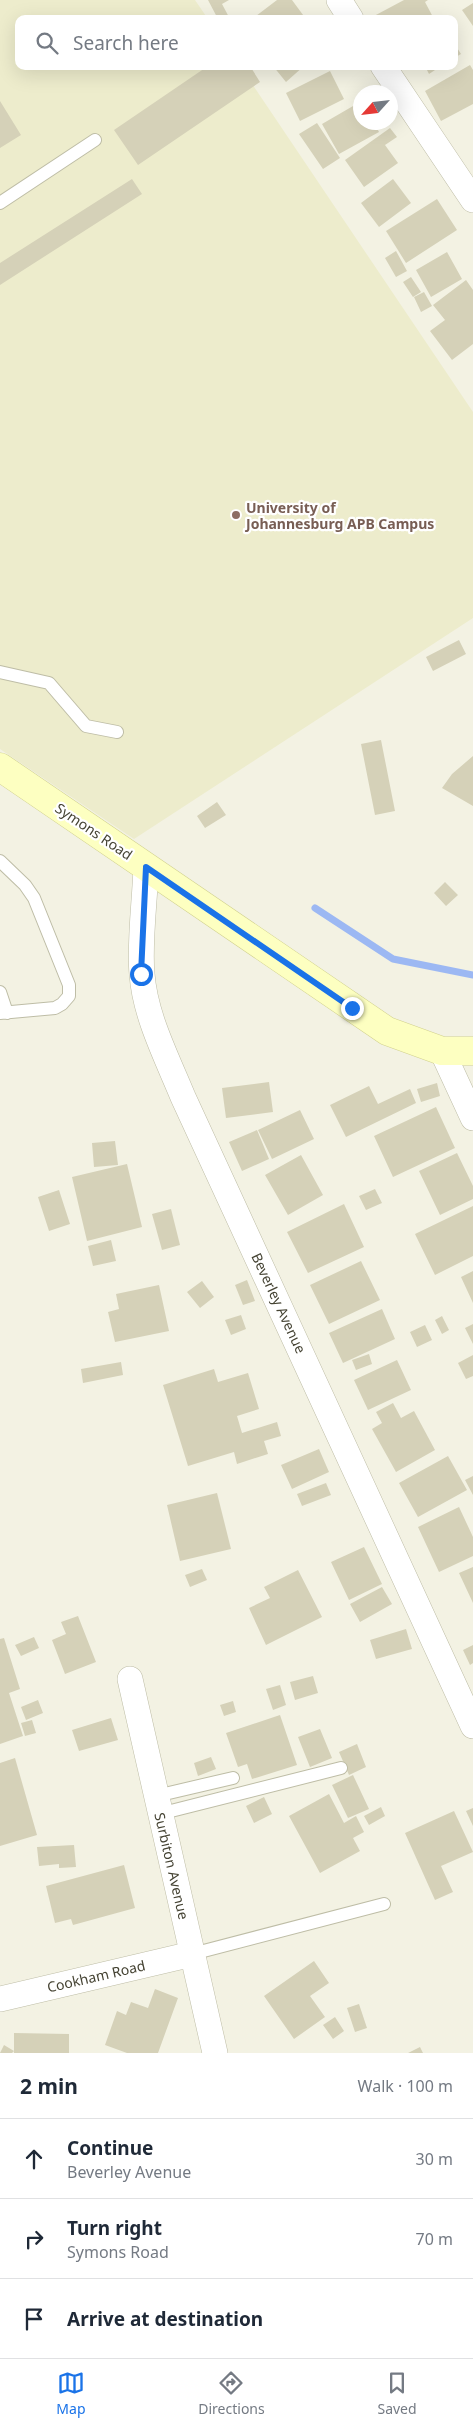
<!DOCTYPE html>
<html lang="en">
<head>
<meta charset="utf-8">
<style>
	:root { --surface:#fff; --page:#f2f2f3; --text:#1f2937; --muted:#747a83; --line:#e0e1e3; --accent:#1a73e8 }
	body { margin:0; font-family:"Noto Sans",sans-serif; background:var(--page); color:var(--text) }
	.compass { position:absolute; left:353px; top:85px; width:45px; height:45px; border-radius:50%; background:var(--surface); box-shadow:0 5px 20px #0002; rotate:243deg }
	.stop { position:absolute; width:15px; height:15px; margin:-11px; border:4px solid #1a73e8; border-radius:50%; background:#fff }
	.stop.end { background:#1a73e8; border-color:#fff; box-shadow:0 1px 5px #0008 }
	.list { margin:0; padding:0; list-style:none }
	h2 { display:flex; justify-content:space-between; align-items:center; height:65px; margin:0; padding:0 20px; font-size:21px }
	h2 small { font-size:16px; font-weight:400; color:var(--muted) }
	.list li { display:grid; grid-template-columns:32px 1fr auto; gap:15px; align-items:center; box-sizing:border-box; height:80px; padding:0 20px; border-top:1px solid var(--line) }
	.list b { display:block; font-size:19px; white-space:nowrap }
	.list p { margin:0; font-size:16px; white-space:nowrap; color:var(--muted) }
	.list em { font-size:16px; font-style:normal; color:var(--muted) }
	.icon { flex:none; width:28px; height:28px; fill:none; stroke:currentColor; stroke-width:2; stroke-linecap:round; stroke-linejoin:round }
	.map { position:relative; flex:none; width:473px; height:2053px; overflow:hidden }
	.search { position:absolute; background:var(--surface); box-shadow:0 5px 20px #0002; left:15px; right:15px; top:15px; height:55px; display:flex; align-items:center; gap:12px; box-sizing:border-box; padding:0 18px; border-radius:10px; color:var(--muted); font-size:19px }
	.sheet { height:305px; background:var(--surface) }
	nav { display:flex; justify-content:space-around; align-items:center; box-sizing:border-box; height:70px; border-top:1px solid var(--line); background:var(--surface); font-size:14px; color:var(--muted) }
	nav a { display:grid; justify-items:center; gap:2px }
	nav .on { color:var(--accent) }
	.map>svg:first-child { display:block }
</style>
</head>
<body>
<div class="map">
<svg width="473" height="2053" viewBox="0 0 473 2053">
	<rect width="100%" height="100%" fill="#f3f2e3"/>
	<path fill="#edeccc" d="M0 0H195L208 19H19V66H240L473 412V618L134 839 0 749Z"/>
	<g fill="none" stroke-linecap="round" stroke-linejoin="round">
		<path stroke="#9cb8f3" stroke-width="7" d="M315 908 393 959 473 975"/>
	</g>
	<path fill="#d5d1b8" d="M208 0H229L222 4 230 19H218Z
		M277 0H292L306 19H252Z
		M404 0H428L425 2 434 19H376L374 16Z
		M473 3V26L462 10Z
		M454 43 461 54 454 58Z
		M470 65 473 70V104L441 121 425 91Z
		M208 66H250L260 82 138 165 114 130Z
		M273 66H304L286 82Z
		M425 66H441L429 74Z
		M330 71 344 99 300 121 286 93Z
		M0 101 21 135 0 148Z
		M360 102V122H374L379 132 339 154 322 124Z
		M317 123 340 158 323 169 299 134Z
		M390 128 397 137 385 145 398 163 364 187 345 160Z
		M132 179 142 194 0 285V263Z
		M393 179 411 203 379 227 361 203Z
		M437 199 457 230 406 263 386 231Z
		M396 251 407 271 396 277 385 258Z
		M447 252 462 279 431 297 416 270Z
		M411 277 421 292 413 297 403 282Z
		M466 280 473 290V344L452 360 430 331 445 320 433 305Z
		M424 292 432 306 421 312 414 297Z
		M459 640 466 654 433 671 426 657Z
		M381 740 395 811 375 815 361 744Z
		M473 756V806L442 788 452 774Z
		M217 802 226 815 205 828 197 816Z
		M445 882 458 895 446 906 434 893Z
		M269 1082 273 1112 226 1118 222 1088Z
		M437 1083 440 1096 421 1102 417 1089Z
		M369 1086 378 1104 410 1089 416 1103 346 1137 330 1105Z
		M436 1107 455 1148 393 1177 374 1136Z
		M300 1110 314 1139 272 1159 258 1130Z
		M257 1130 269 1159 242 1171 229 1142Z
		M115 1141 118 1165 94 1167 92 1143Z
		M457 1153 473 1186V1199L440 1215 419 1171Z
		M301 1155 323 1195 288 1215 265 1175Z
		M127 1164 142 1227 87 1241 72 1177Z
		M375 1189 382 1203 366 1210 359 1196Z
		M59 1190 70 1224 49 1231 38 1197Z
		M344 1204 364 1247 308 1273 287 1232Z
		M473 1206V1256L435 1275 415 1234Z
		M171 1209 180 1245 162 1250 152 1214Z
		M111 1240 116 1261 93 1266 88 1246Z
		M361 1261 380 1300 329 1324 310 1285Z
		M473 1271V1303L461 1277Z
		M247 1280 255 1301 243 1305 235 1285Z
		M202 1281 214 1297 200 1308 187 1292Z
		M159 1285 169 1331 115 1342 108 1312 119 1309 116 1294Z
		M382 1309 395 1339 343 1363 329 1333Z
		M241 1315 246 1329 231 1335 225 1320Z
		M442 1316 449 1330 442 1334 435 1320Z
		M473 1324V1344L465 1328Z
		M425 1325 432 1340 417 1347 410 1332Z
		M369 1354 372 1364 356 1370 352 1360Z
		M473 1355V1376L466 1379 458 1363Z
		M397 1360 411 1390 368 1410 354 1380Z
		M121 1362 123 1375 83 1383 81 1369Z
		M214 1369 218 1382 248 1373 259 1409 237 1416 242 1433 277 1422 281 1436 264 1441 268 1454 237 1464 234 1452 188 1466 163 1385Z
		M393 1403 401 1418 414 1411 435 1450 396 1472 372 1429 382 1423 376 1412Z
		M319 1449 329 1472 292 1489 281 1465Z
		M448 1456 467 1490 418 1517 399 1483Z
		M473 1476V1495L465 1480Z
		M326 1483 331 1495 302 1506 297 1494Z
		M217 1493 231 1549 180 1561 167 1505Z
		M459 1507 473 1537V1556L439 1572 418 1527Z
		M364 1547 382 1584 349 1600 331 1562Z
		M473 1567V1603L459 1573Z
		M202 1569 207 1580 190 1587 185 1575Z
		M298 1570 322 1617 266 1645 249 1608 270 1598 264 1587Z
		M382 1587 392 1604 360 1622 350 1604Z
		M78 1616 96 1662 65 1674 52 1640 66 1634 61 1622Z
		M406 1629 412 1649 376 1659 370 1640Z
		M34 1637 39 1648 21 1656 15 1645Z
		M4 1638 20 1689 9 1693 23 1736 0 1744V1639Z
		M473 1645V1663L470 1665 463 1650Z
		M313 1676 318 1693 295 1700 290 1682Z
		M280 1685 286 1705 273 1710 266 1689Z
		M38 1700 43 1713 26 1720 21 1707Z
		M233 1701 236 1712 224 1716 220 1705Z
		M280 1715 297 1765 252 1779 247 1764 238 1767 226 1733Z
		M111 1718 118 1740 79 1751 72 1730Z
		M32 1720 36 1733 25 1736 21 1723Z
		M320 1729 332 1758 310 1767 298 1737Z
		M357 1744 366 1767 349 1775 339 1752Z
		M211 1757 216 1769 198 1776 194 1763Z
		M15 1758 37 1835 0 1846V1763Z
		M353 1775 369 1809 348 1818 332 1785Z
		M329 1794 344 1823 356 1816 364 1832 353 1838 360 1851 320 1873 289 1816Z
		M264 1797 272 1814 254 1823 246 1806Z
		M381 1807 385 1816 369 1825 364 1816Z
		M473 1808V1826L466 1811Z
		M454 1811 473 1852 441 1866 453 1892 435 1900 405 1833Z
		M74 1845 76 1867 59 1868V1864L39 1866 37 1847Z
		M124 1865 135 1908 73 1925 71 1919 55 1923 46 1886Z
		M314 1961 329 1983 310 1996 325 2017 294 2039 264 1996Z
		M155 1989 178 1998 158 2053H127L105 2045 117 2011 126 2015 131 2002 148 2008Z
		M359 2004 367 2028 355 2032 347 2008Z
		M335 2017 344 2031 333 2039 323 2025Z
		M14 2033 69 2034V2053H14Z
		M4 2045 14 2051 12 2053H0Z
		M420 2047 423 2053H408Z"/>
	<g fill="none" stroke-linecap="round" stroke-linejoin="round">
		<defs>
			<path id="lane" d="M0 203 95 140
				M0 672 49 683 86 726 117 732
				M0 861 25 885 34 898 69 985V996L62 1004 55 1008 0 1013
				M0 992 7 1013
				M156 1796 233 1778
				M159 1814 341 1768
				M192 1954 384 1904"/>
			<path id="street" d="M339 0 351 19
				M383 66 473 200
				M146 867C145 900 139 943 142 974 145 1016 167 1058 183 1097L473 1726
				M442 1051 473 1118
				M130 1679 215 2053
				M0 1999 192 1954"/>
			<path id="secondary" d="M0 767 387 1031 442 1051H473"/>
		</defs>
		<use href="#lane" stroke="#bebda6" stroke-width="14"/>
		<use href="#street" stroke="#bebda6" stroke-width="26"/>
		<use href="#secondary" stroke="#d1d18f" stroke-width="29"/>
		<use href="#lane" stroke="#fff" stroke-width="12"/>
		<use href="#street" stroke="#fff" stroke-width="25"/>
		<use href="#secondary" stroke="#fdffc1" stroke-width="28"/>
	</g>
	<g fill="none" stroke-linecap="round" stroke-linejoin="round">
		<path stroke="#1a73e8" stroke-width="6" d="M141 974 146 867 352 1008"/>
	</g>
	<circle fill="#8d6e63" stroke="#fff" stroke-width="2" cx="236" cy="515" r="5"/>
	<g text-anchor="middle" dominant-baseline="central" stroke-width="4.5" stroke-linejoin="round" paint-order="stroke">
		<g font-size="14" font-weight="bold" fill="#785e54" stroke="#fff" text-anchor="start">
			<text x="246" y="507">University of<tspan x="246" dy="16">Johannesburg APB Campus</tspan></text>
		</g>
		<g font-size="14" fill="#454333" stroke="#fff">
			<text transform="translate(94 831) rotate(34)">Symons Road</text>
			<text transform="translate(279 1303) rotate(65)">Beverley Avenue</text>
			<text transform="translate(172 1866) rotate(77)">Surbiton Avenue</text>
			<text transform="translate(96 1976) rotate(-13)">Cookham Road</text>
		</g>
	</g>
</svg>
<svg class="compass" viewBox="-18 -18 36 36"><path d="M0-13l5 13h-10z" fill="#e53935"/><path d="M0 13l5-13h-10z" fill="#747a83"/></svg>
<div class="stop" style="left:141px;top:974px"></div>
<div class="stop end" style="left:352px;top:1008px"></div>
<div class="search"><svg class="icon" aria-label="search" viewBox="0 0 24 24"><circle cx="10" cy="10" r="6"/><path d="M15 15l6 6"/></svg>Search here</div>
</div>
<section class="sheet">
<h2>2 min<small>Walk · 100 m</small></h2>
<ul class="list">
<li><svg class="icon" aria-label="ahead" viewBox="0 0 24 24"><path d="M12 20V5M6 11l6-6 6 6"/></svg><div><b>Continue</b><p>Beverley Avenue</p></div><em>30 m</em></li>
<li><svg class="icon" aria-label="right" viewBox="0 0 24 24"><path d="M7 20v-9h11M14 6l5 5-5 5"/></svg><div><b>Turn right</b><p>Symons Road</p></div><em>70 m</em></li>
<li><svg class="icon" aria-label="arrive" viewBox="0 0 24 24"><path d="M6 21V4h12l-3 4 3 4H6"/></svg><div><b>Arrive at destination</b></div></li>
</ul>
</section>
<nav>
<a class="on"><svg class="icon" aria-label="map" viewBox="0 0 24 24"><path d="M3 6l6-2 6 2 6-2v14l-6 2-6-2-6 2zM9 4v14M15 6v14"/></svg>Map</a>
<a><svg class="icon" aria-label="directions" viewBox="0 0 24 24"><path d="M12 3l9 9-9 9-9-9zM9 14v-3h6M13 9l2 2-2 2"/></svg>Directions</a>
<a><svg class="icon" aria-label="saved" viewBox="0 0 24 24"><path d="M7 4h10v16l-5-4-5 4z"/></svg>Saved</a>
</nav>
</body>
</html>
